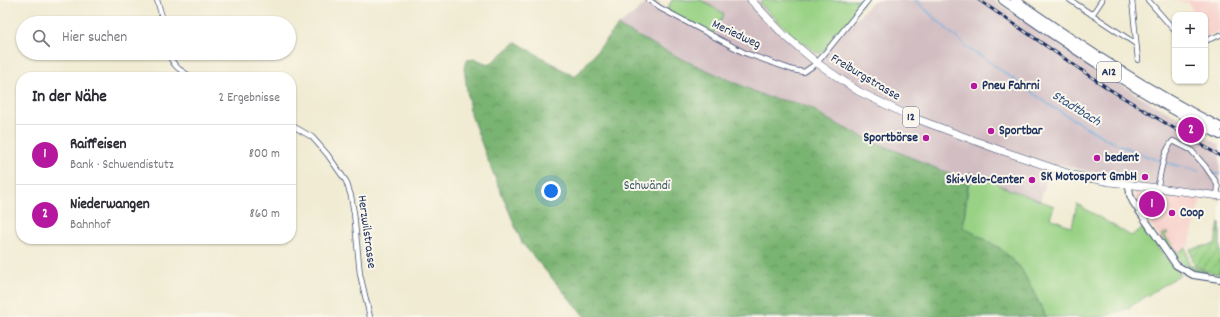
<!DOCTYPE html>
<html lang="de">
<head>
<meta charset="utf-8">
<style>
	:root { --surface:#fff; --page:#f7f7f7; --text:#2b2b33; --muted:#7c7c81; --line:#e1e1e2; --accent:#b5179e }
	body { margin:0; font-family:Dekko,sans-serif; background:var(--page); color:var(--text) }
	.controls { position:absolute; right:12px; top:12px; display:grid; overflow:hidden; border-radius:8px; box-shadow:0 1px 3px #0004 }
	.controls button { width:36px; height:36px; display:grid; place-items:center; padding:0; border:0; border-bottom:1px solid var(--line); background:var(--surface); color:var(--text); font:20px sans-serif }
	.you { position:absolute; left:551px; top:191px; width:14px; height:14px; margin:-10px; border:3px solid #fff; border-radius:50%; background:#1a73e8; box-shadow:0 0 0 6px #1a73e833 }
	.badge { display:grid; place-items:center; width:26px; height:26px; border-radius:50%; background:var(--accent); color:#fff; font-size:13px; font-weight:700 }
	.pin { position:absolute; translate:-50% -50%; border:2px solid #fff; box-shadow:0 1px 4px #0006 }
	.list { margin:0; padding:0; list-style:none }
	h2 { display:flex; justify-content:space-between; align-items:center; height:52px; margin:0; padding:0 16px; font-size:17px }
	h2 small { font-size:13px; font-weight:400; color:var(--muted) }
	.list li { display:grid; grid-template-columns:26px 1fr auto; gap:12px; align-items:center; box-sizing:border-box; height:60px; padding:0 16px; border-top:1px solid var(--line) }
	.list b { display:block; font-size:15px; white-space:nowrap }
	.list p { margin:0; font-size:13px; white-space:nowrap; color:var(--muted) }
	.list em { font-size:13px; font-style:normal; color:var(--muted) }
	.icon { flex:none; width:22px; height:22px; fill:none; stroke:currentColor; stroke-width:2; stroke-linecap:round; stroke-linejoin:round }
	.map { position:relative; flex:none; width:1220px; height:317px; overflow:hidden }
	.search { position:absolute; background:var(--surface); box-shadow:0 1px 3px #0004; left:16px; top:16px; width:280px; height:44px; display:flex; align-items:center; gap:10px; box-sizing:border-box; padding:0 14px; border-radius:22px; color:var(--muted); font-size:15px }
	.panel { position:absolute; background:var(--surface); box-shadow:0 1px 3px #0004; left:16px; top:72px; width:280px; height:172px; border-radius:16px }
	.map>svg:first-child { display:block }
</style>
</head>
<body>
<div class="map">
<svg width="1220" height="317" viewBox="0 0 1220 317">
	<defs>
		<pattern id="forest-crowns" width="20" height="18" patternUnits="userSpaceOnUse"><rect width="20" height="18" fill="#7ab472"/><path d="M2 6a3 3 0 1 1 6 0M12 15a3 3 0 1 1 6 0" fill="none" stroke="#639361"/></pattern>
		<pattern id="garden-furrows" width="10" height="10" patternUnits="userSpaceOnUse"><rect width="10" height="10" fill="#99d285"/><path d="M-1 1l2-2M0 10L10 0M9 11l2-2" fill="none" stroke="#7cab70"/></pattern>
	</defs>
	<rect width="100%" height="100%" fill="#fbf7ec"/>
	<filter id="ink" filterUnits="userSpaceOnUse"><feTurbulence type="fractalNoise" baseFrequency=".025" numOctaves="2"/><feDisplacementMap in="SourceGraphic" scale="8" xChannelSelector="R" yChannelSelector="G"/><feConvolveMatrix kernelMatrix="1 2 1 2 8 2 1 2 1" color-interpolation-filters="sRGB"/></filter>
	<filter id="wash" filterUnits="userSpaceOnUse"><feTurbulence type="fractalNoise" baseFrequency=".012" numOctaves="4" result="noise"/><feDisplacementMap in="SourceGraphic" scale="16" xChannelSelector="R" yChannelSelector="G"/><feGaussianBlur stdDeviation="0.9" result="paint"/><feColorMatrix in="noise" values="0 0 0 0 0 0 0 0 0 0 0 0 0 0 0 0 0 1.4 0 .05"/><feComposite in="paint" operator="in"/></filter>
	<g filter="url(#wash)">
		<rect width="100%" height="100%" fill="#f0ebd2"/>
		<path fill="#f7d0ca" d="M1172 0H1220V31L1205 37V15H1194L1189 3Z
			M1136 183 1202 193 1189 246 1173 257 1134 199Z"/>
		<path fill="#d2bec2" d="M650 0H654L666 10 672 0H764L760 5 787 34 820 57 874 0H993L1099 73 1101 72 1142 98 1203 131 1202 135 1220 145V200L1202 193 1136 183 1058 164 1050 171 1040 201 998 185 999 182 970 172 968 182 857 134 823 117 813 109 797 103 767 97 682 59 618 26Z"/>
		<path fill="#99d285" stroke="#5a8072" d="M672 0H701L724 14 713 34 667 10Z
			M764 0H865L824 51 821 53H817L795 37 760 4Z
			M970 172 999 182 998 185 1054 206 1050 218 1072 227 1077 204 1131 236 1144 227 1171 265 1181 274 1128 308 1103 317H1045L1044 312 1034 294 963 227Z
			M1165 233H1168L1165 236 1178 253 1186 248 1189 265 1208 273C1184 272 1173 253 1161 235Z"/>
		<path fill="url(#forest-crowns)" stroke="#4a7268" d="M618 26 682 59 767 97 797 103 813 109 823 117 857 134 968 182 963 227 1000 248 1021 268 1044 312 1045 317H585L522 243 487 158 470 112 464 68 467 60 476 59 489 65 516 42 575 77Z"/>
		<path fill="url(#garden-furrows)" stroke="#5a8072" d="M1219 223H1220V274L1211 273 1194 265 1190 249 1215 244Z"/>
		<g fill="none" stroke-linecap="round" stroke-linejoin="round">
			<path stroke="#69aedf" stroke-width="1.5" d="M915 0 970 50 984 58 1051 106 1108 140 1143 155 1161 161
				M1167 163 1198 171
				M1213 174H1220"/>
		</g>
	</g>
	<g filter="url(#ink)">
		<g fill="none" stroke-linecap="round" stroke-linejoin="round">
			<defs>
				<path id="street" d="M157 0 164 23
					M649 0 660 8 745 53 793 70 804 72 817 63 868 0
					M1070 0 1136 44
					M1132 0 1138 60
					M1148 0 1175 31
					M1092 15 1102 0
					M1205 41 1220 35
					M169 53C172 66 181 71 192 77
					M291 125 312 137 327 154 346 181 351 196 354 213 360 274 370 317
					M1157 189C1161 174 1162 153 1173 141L1191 150 1205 166 1216 182 1218 188 1217 196"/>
				<path id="secondary" d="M1129 185 1130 195 1133 202 1176 265 1193 275 1220 279"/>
				<path id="primary" d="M751 0 783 34 817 63 858 91 909 116 997 149 1073 175 1110 182 1220 196"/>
				<path id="highway" d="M1003 0C1073 49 1144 96 1220 135
					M1015 0C1081 46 1148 91 1220 127"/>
			</defs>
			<use href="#street" stroke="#3b4b6f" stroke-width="6"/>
			<use href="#secondary" stroke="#3b4b6f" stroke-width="8"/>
			<use href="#primary" stroke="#3b4b6f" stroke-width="8"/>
			<use href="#highway" stroke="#3b4b6f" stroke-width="10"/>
			<use href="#street" stroke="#fff" stroke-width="4.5"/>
			<use href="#secondary" stroke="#fff" stroke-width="6"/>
			<use href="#primary" stroke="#fff" stroke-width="7"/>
			<use href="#highway" stroke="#fff" stroke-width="8"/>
			<defs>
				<path id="rail" d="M979 0 1109 89 1220 156"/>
			</defs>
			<use href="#rail" stroke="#1b2f5e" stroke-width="3"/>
			<use href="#rail" stroke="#fbf7ec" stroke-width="1.5" stroke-dasharray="4.5" stroke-linecap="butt"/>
		</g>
	</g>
	<g fill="#b5179e" stroke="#fbf7ec" stroke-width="1.5">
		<circle cx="974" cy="86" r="4"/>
		<circle cx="991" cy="131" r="4"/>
		<circle cx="926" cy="138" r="4"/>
		<circle cx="1097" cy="158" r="4"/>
		<circle cx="1145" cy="177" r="4"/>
		<circle cx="1032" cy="180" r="4"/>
		<circle cx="1172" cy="213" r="4"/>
	</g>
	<g text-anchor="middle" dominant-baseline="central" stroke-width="4" stroke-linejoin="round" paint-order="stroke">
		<g fill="#fbf7ec" stroke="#5e6b89" stroke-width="1">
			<rect x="1097" y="62" width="24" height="20" rx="3"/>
			<rect x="903" y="107" width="16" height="20" rx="3"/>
		</g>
		<g font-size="12" font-weight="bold" fill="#1b2f5e">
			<text x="1109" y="72">A12</text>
			<text x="911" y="117">12</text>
		</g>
		<g font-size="13" fill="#1b2f5e" stroke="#fbf7ec">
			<text transform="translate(736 35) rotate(25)">Meriedweg</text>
			<text transform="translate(865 78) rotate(31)">Freiburgstrasse</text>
			<text transform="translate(366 232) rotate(82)">Herzwilstrasse</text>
		</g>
		<g font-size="13" font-weight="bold" fill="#1b2f5e" stroke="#fbf7ec" text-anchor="start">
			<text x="982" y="86">Pneu Fahrni</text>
			<text x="999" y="131">Sportbar</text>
			<text x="918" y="138" text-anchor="end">Sportbörse</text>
			<text x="1105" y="158">bedent</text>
			<text x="1137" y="177" text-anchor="end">SK Motosport GmbH</text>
			<text x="1024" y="180" text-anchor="end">Ski+Velo-Center</text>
			<text x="1180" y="213">Coop</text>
		</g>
		<g font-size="13" fill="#3a5868" stroke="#fbf7ec">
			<text x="647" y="186">Schwändi</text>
		</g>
		<g font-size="14" font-style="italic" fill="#325585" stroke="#fbf7ec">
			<text transform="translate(1076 109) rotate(32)">Stadtbach</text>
		</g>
	</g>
</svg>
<div class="controls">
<button>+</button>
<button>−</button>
</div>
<div class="you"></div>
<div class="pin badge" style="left:1152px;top:204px">1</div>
<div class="pin badge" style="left:1191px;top:130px">2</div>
<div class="search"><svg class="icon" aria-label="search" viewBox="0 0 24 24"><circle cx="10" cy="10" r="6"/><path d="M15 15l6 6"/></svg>Hier suchen</div>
<section class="panel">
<h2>In der Nähe<small>2 Ergebnisse</small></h2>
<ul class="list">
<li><span class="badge">1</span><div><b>Raiffeisen</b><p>Bank · Schwendistutz</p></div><em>800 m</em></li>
<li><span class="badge">2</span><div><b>Niederwangen</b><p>Bahnhof</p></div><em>860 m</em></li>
</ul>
</section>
</div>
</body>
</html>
